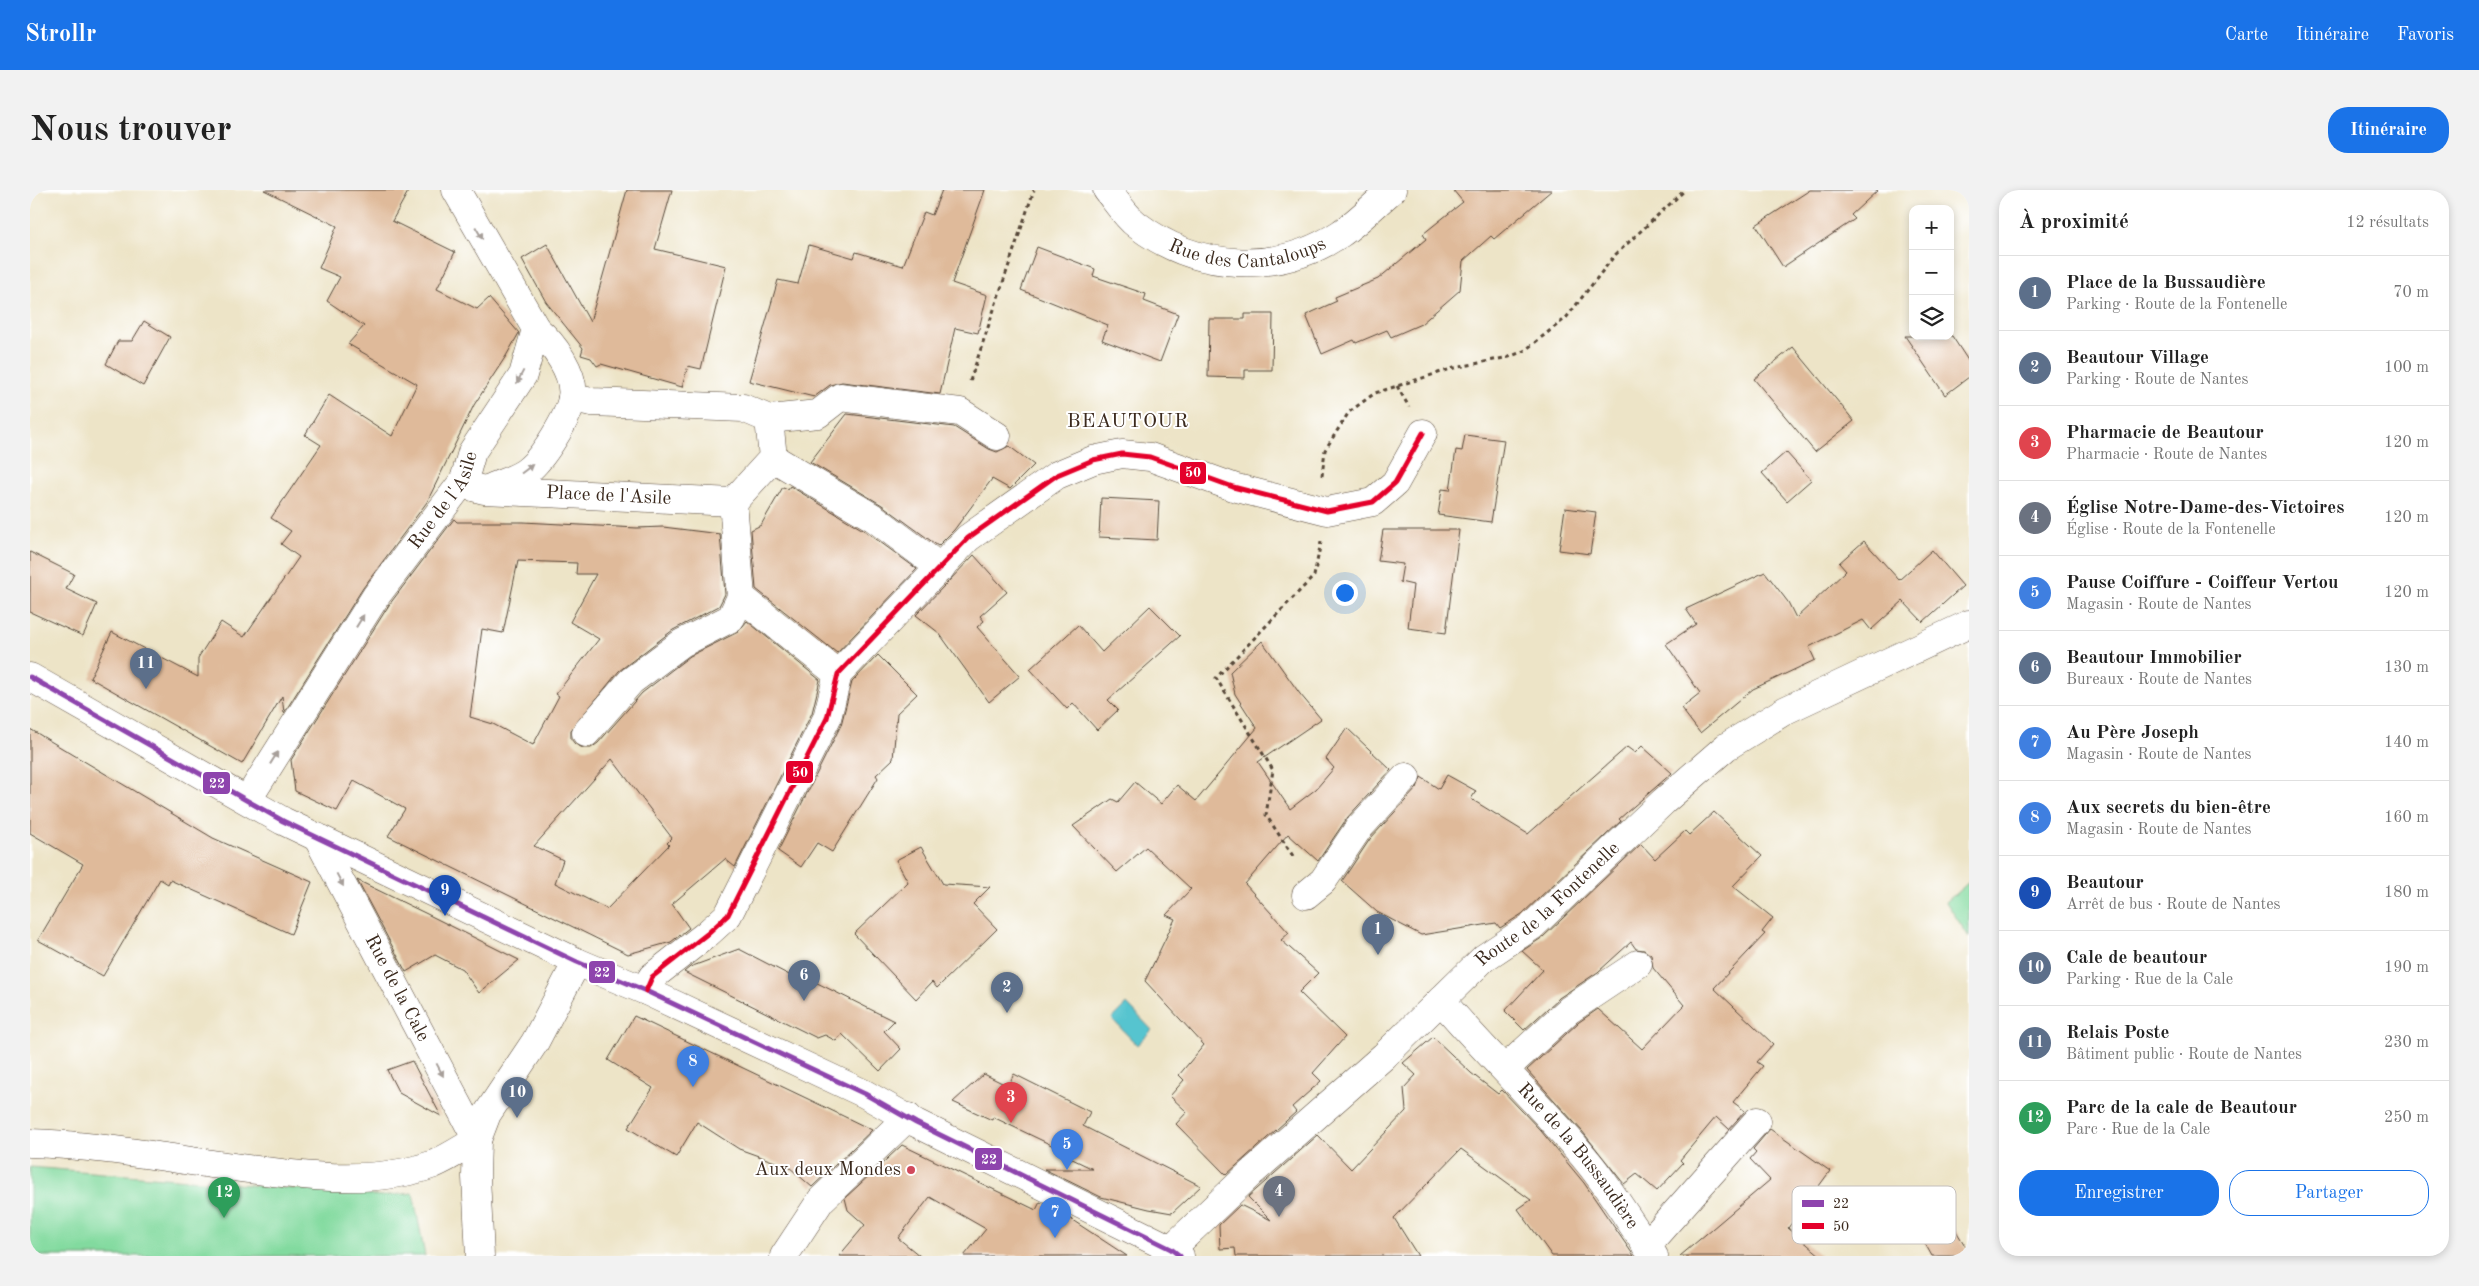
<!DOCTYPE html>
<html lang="fr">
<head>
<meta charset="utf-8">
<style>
	:root { --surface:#fff; --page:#f2f2f2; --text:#222; --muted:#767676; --line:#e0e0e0; --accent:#1a73e8 }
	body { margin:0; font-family:"Old Standard TT",serif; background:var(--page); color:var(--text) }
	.controls { position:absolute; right:15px; top:15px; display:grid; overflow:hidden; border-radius:10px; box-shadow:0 2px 8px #0003 }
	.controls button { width:45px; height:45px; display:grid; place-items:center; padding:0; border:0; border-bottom:1px solid var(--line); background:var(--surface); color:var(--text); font:25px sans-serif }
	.you { position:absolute; left:1314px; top:402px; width:18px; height:18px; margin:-12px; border:4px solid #fff; border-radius:50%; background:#1a73e8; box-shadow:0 0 0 8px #1a73e833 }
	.badge { display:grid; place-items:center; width:32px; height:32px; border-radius:50%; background:var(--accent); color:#fff; font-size:16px; font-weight:700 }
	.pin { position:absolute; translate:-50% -41px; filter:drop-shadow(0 1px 2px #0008) }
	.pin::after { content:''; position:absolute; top:26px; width:18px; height:15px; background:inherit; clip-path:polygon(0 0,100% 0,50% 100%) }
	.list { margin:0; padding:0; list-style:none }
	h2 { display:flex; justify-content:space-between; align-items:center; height:65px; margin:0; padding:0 20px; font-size:21px }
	h2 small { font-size:16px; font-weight:400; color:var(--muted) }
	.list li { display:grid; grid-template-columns:32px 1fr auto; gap:15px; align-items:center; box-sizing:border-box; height:75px; padding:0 20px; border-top:1px solid var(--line) }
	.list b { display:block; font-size:19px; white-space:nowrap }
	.list p { margin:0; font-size:16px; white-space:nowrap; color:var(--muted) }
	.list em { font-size:16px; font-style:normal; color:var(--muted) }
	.actions { display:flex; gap:10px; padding:15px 20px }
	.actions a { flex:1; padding:11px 0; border:1px solid var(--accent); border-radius:20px; text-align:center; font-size:18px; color:var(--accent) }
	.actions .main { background:var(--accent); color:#fff }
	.icon { flex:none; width:28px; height:28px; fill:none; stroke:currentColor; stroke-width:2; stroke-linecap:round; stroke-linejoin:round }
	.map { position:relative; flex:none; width:1939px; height:1066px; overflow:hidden; border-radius:20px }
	header { display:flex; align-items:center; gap:30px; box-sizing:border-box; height:70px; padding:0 25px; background:var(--accent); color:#fff }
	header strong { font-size:24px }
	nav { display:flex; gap:28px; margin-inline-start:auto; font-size:18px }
	.intro { display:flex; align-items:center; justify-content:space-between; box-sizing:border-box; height:120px; padding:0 30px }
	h1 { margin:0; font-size:35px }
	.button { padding:12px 22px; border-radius:20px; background:var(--accent); color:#fff; font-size:18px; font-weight:700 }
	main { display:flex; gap:30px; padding:0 30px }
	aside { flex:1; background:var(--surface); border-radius:20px; box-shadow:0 2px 8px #0003 }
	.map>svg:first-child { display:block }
</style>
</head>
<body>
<header>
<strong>Strollr</strong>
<nav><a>Carte</a><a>Itinéraire</a><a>Favoris</a></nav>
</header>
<div class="intro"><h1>Nous trouver</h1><a class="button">Itinéraire</a></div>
<main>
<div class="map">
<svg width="1939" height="1066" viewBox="0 0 1939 1066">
	<rect width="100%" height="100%" fill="#fff"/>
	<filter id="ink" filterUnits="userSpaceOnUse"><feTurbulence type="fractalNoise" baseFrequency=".02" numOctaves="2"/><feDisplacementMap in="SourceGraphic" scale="10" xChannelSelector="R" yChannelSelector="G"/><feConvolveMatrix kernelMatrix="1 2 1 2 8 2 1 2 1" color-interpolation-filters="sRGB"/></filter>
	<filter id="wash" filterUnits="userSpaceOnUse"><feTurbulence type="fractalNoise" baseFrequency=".0096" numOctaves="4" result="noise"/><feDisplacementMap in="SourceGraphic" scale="20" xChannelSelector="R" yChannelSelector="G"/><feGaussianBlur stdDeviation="1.12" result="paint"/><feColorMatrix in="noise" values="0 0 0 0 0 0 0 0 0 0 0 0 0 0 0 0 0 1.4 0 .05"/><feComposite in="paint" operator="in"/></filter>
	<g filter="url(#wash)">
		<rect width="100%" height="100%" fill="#ede4c7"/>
		<path fill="#82da9f" stroke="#5e825e" d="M1939 692V747L1916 712Z
			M0 977 352 1006 383 1003 395 1066H0Z"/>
		<path fill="#57c4cf" stroke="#497776" d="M1097 814 1122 840 1107 855 1082 829Z"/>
		<g id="blocks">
			<path fill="#dfba9a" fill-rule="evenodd" d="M234 0H379L362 31 425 62 407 99 447 119 459 108 489 143 476 166 444 215 397 312 333 398 254 523 252 506 212 574 60 488 82 442 168 487V468L191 432 214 447 269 367 251 354 261 341 241 328 291 255 275 245 299 205 362 246 387 194 318 154 334 136 297 111 310 87 289 78 307 36Z
				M597 0H642L625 59 696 76 671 179 658 176 652 197 571 174 567 176 561 168 551 165 553 158 516 112 492 69 517 54 560 132Z
				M912 0H955L922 93 957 105 948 143 925 138 910 204 812 192 800 195 784 207 719 191 748 90 768 94 779 55 824 68 826 62 873 76 894 22 902 25Z
				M1423 0H1522L1464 49 1461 46 1433 71 1430 100 1391 134 1361 147 1357 140 1326 153 1324 150 1292 164 1276 125 1307 111 1305 107 1348 89 1396 49 1393 44 1433 12Z
				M1780 0H1848L1821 25 1825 29 1753 77 1726 35Z
				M1007 57 1065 79 1063 86 1116 104 1114 111 1148 124 1130 172 1072 150 1078 135 991 100Z
				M1215 124H1243L1242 180H1215V188L1178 187 1179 129H1215Z
				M114 131 140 147 113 196 76 174 88 151H102Z
				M1875 146H1922L1939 172V187L1915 205Z
				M1763 157 1824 231 1785 262 1724 189Z
				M817 224 924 237 959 259 967 262 979 256 1004 275 980 299 962 289 924 340 908 356 852 315 780 272Z
				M1435 245 1474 250 1461 332 1408 325 1412 299 1420 300 1426 260 1432 261Z
				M1756 262 1781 290 1757 311 1732 283Z
				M760 296 835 341 887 379 807 463 726 399 721 340 731 335 753 297 758 299Z
				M1071 308 1129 311 1127 350 1069 347Z
				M1535 318 1566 322 1560 364 1529 360Z
				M424 329 427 332H493L607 338 633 337 690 344 695 404 689 416 643 440 589 481 541 540V549L545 554 553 558H561L568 553 612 503 660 466 708 442 717 431 790 490 782 523 705 677 695 669 642 714 659 738 641 752 598 764 358 646 375 619 324 591 307 621 265 601 261 570 359 415ZM488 371 547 373 546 384H566L540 432 569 449 526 504 529 506 503 555 463 534 440 527 452 439 473 443ZM582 569 642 648 637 653 639 655 577 719 525 693 533 670 504 656Z
				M1353 340H1429L1416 443 1378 438 1383 395 1370 392 1373 374 1348 371Z
				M1834 351 1869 390 1902 360 1933 396 1893 432 1873 411 1841 440 1833 430 1779 457 1785 470 1723 499 1670 543 1651 518 1670 503 1636 454 1666 434 1656 419 1735 382 1758 412 1766 428 1816 381 1809 373Z
				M0 362 44 384 36 399 67 414 53 446 0 422Z
				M944 365 977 402 950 426 954 431 947 437 990 486 959 512 909 443 886 425Z
				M1120 416 1150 446 1078 510 1088 520 1067 540 1043 513 1037 519 1000 479 1048 435 1072 462Z
				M1232 451 1270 504 1291 529 1228 572 1260 619 1286 599 1304 578 1296 569 1317 538 1361 580 1317 628 1288 671 1258 644 1215 694 1259 743 1251 750 1288 783 1269 802 1315 847 1283 883 1291 891 1262 917 1266 922 1196 985 1146 934 1157 922 1140 906 1154 890 1149 885 1174 855 1115 791 1145 729 1136 725 1161 699 1116 657 1087 682 1043 636 1082 609 1088 612 1105 592 1131 614 1147 595 1166 611 1227 538 1205 504 1200 482Z
				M848 465 887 504 867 523 863 569 846 585 848 588 802 662 787 653 771 677 748 661 811 535 822 492Z
				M0 539 183 648 282 692 261 744 140 690 138 694 130 689 73 786 8 750 53 674 0 643Z
				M1612 556 1642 583 1589 629 1591 631 1492 724 1470 738 1466 733 1391 745 1347 722 1312 691 1340 649 1387 598 1391 587 1409 599 1417 585 1446 601 1441 609 1498 644 1597 557 1605 563Z
				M1684 622 1732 666 1703 696 1743 728 1732 742 1735 744 1684 798 1743 854 1727 872 1733 876 1703 912 1715 921 1699 939 1686 927 1650 970 1653 973 1627 1001 1607 984 1594 994 1552 941 1497 880 1549 832 1568 819 1612 859 1654 815 1623 778 1621 765 1614 760 1606 759 1601 752 1568 782 1529 808 1494 840 1475 821 1513 780 1492 761 1513 747 1611 654 1625 669 1655 641 1659 645Z
				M891 657 913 694 960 697 943 714 967 739 907 798 902 792 886 809 824 744 878 692 866 670Z
				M327 690 397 724 489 770 449 803 432 779 405 765 376 782Z
				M709 759 767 789 769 784 864 831 854 841 871 859 850 881 812 844 806 851 795 845 787 848 654 782 660 777Z
				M604 826 778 909 842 940 782 997 759 977 709 959 667 932 646 967 598 938 623 898 578 870Z
				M1403 847 1441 883 1468 904 1472 900 1511 941 1554 993 1604 1066H1522L1488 1019 1501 1010 1431 959 1364 1028 1388 1066H1206L1205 1058 1190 1059 1189 1035 1210 1015 1241 1030 1218 1007 1288 945 1321 979 1376 921 1374 898 1386 885 1373 873Z
				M382 871 411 926 369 903 357 880Z
				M954 884 978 896 984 884 1060 922 1053 936 1171 996 1142 1023 1119 1019 1071 1007 1014 979H1063L1032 964 1034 961 963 927 962 930 923 912Z
				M1740 939 1800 981 1758 1038 1791 1066H1650L1740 990 1720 969 1726 962 1723 959Z
				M872 955 1006 1020 1010 1012 1030 1022 1097 1066H934L956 1039 900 1007 868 1048 890 1066H809L835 1035 818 1020 815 1008Z
				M1904 1005 1939 1062V1066H1902L1880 1027Z"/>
		</g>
	</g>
	<g filter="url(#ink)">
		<use href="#blocks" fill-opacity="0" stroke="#564637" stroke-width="1"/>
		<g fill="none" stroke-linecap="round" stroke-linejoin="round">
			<defs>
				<g id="minor">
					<path id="s1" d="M1077 0C1086 11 1095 26 1107 35 1166 80 1246 86 1310 44 1328 32 1345 14 1362 0"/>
					<path d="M542 208 562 212 713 218 739 229 788 224 810 207 930 222 967 246"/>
					<path d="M743 268 844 328 911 378"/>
					<path id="s2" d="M434 290 439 296 454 300 703 312 743 268 739 229"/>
					<path d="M460 298C471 293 489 288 498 280 513 268 539 227 542 208 546 184 523 153 506 139"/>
					<path d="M703 312 711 407 808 484"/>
					<path d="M0 487 253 631 547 772 616 801 835 904 886 933 1141 1059 1150 1066"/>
					<path d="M556 543 601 491 652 453 701 428 711 407"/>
					<path id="s3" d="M218 609 346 406 434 290 442 262 493 185 506 139 426 0"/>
					<path id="s4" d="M287 647 447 950"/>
					<path d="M1276 705 1293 691 1328 639 1376 587"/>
					<path d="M616 801 622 787 677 744 698 725 797 528 808 484 938 348 1027 285 1063 270 1092 264 1120 267 1203 297 1297 321 1343 312 1365 293 1393 243"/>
					<path id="s5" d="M1411 810C1458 866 1512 915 1558 972 1582 1001 1601 1035 1624 1066"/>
					<path d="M1475 879 1539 820 1608 774"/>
					<path d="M0 953C64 955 126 966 189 975 255 984 339 998 404 974 418 968 433 958 447 950"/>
					<path d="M1616 1056 1727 931"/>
					<path id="s6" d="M1141 1059 1221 983 1354 866 1454 768 1502 736 1634 611 1696 557 1756 520 1939 434"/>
					<path d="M450 1066 446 987 447 950 457 924 505 852 547 772"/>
					<path d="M754 1066 791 1010 878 927"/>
				</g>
			</defs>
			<use href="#minor" stroke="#564637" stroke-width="29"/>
			<path stroke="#564637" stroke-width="3" stroke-dasharray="4 4" stroke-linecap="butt" d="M940 191 1004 0
				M1367 196 1379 217
				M1292 286 1295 260 1319 222 1345 203 1424 178 1479 167 1494 161 1536 128 1585 65 1655 0
				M1263 666 1236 625 1243 580 1186 488 1284 386 1291 352"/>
			<use href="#minor" stroke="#fff" stroke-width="28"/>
			<defs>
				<path id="bus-1" d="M0 487 253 631 547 772 616 801 835 904 886 933 1141 1059 1150 1066"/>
				<path id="bus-2" d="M616 801 622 787 677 744 698 725 797 528 808 484 938 348 1027 285 1063 270 1092 264 1120 267 1203 297 1297 321 1343 312 1365 293 1393 243"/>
			</defs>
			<use href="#bus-1" stroke="#fff" stroke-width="9"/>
			<use href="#bus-2" stroke="#fff" stroke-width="9"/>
			<use href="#bus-1" stroke="#8e44ad" stroke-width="5"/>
			<use href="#bus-2" stroke="#e4002b" stroke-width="5"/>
		</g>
		<defs><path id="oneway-solid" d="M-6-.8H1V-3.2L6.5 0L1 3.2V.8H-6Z" transform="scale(1.25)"/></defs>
		<g fill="#a79f9a">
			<use href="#oneway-solid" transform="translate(449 43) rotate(60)"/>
			<use href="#oneway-solid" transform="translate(490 187) rotate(118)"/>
			<use href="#oneway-solid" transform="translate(497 279) rotate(-37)"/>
			<use href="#oneway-solid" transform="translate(330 431) rotate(-58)"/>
			<use href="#oneway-solid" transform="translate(244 568) rotate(-58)"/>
			<use href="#oneway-solid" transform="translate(310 690) rotate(62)"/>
			<use href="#oneway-solid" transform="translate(410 880) rotate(62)"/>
		</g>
	</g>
	<circle fill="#d1495b" stroke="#fff" stroke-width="2" cx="881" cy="980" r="5"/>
	<g text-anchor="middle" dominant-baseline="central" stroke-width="4" stroke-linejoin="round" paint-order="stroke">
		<g font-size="19" fill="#3b2a1e" stroke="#fff">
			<text stroke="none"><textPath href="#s1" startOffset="165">Rue des Cantaloups</textPath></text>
			<text stroke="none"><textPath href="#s2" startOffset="148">Place de l'Asile</textPath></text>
			<text stroke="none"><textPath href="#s3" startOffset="358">Rue de l'Asile</textPath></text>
			<text stroke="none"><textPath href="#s6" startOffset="511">Route de la Fontenelle</textPath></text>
			<text stroke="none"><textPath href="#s4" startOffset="171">Rue de la Cale</textPath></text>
			<text stroke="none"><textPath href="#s5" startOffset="208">Rue de la Bussaudière</textPath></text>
		</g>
		<g font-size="19" fill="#3b2a1e" stroke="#fff" text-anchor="end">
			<text x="871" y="980">Aux deux Mondes</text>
		</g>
		<g font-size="20" letter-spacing="1" fill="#3b2a1e" stroke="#fff">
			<text x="1098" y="232">BEAUTOUR</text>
		</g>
	</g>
	<rect x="1762" y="996" width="164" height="58" rx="8" fill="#fff" stroke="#c4bfbc" stroke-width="1"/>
	<rect x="1772" y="1010" width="22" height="7" fill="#8e44ad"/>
	<rect x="1772" y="1033" width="22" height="6" fill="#e4002b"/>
	<g font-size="14" fill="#3b2a1e">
		<text x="1803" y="1018">22</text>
		<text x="1803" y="1041">50</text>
	</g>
	<g stroke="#fff" stroke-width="2">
		<rect x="1149" y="271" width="28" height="24" rx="5" fill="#e4002b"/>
		<rect x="755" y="570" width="29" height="24" rx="5" fill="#e4002b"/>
		<rect x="172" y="581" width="29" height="24" rx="5" fill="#8e44ad"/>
		<rect x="558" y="770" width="28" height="24" rx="5" fill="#8e44ad"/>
		<rect x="944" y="957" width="29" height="24" rx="5" fill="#8e44ad"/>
	</g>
	<g font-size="14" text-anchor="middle" font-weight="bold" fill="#fff">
		<text x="1163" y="287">50</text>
		<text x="770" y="587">50</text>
		<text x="187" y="598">22</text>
		<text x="572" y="787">22</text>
		<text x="959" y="974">22</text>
	</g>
</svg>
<div class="controls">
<button>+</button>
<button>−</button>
<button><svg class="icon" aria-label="layers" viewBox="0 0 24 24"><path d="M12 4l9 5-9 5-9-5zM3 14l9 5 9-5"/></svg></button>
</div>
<div class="you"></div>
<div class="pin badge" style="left:1348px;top:765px;background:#5c6f8a">1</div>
<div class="pin badge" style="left:977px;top:823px;background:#5c6f8a">2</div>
<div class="pin badge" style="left:981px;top:933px;background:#e0444e">3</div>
<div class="pin badge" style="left:1249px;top:1027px;background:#6b7280">4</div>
<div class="pin badge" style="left:1037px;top:980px;background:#3f7fe0">5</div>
<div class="pin badge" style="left:774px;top:811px;background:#5c6f8a">6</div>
<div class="pin badge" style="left:1025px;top:1048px;background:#3f7fe0">7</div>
<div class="pin badge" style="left:663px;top:897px;background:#3f7fe0">8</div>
<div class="pin badge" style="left:415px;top:726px;background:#1a4fb4">9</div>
<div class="pin badge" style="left:487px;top:928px;background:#5c6f8a">10</div>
<div class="pin badge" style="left:116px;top:499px;background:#5c6f8a">11</div>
<div class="pin badge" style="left:194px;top:1028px;background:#2e9e5b">12</div>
</div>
<aside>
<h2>À proximité<small>12 résultats</small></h2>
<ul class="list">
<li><span class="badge" style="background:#5c6f8a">1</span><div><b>Place de la Bussaudière</b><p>Parking · Route de la Fontenelle</p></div><em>70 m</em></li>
<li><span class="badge" style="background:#5c6f8a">2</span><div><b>Beautour Village</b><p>Parking · Route de Nantes</p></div><em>100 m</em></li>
<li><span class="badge" style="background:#e0444e">3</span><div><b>Pharmacie de Beautour</b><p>Pharmacie · Route de Nantes</p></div><em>120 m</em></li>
<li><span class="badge" style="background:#6b7280">4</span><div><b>Église Notre-Dame-des-Victoires</b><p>Église · Route de la Fontenelle</p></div><em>120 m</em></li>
<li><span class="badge" style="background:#3f7fe0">5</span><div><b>Pause Coiffure - Coiffeur Vertou</b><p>Magasin · Route de Nantes</p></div><em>120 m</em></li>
<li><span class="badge" style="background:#5c6f8a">6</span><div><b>Beautour Immobilier</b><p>Bureaux · Route de Nantes</p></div><em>130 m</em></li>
<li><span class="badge" style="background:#3f7fe0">7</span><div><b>Au Père Joseph</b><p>Magasin · Route de Nantes</p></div><em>140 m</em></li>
<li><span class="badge" style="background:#3f7fe0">8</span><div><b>Aux secrets du bien-être</b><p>Magasin · Route de Nantes</p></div><em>160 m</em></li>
<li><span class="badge" style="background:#1a4fb4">9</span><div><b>Beautour</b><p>Arrêt de bus · Route de Nantes</p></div><em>180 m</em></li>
<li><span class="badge" style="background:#5c6f8a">10</span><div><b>Cale de beautour</b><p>Parking · Rue de la Cale</p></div><em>190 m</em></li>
<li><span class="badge" style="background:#5c6f8a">11</span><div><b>Relais Poste</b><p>Bâtiment public · Route de Nantes</p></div><em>230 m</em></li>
<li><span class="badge" style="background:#2e9e5b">12</span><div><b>Parc de la cale de Beautour</b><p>Parc · Rue de la Cale</p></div><em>250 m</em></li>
</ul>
<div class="actions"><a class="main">Enregistrer</a><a>Partager</a></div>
</aside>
</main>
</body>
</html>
